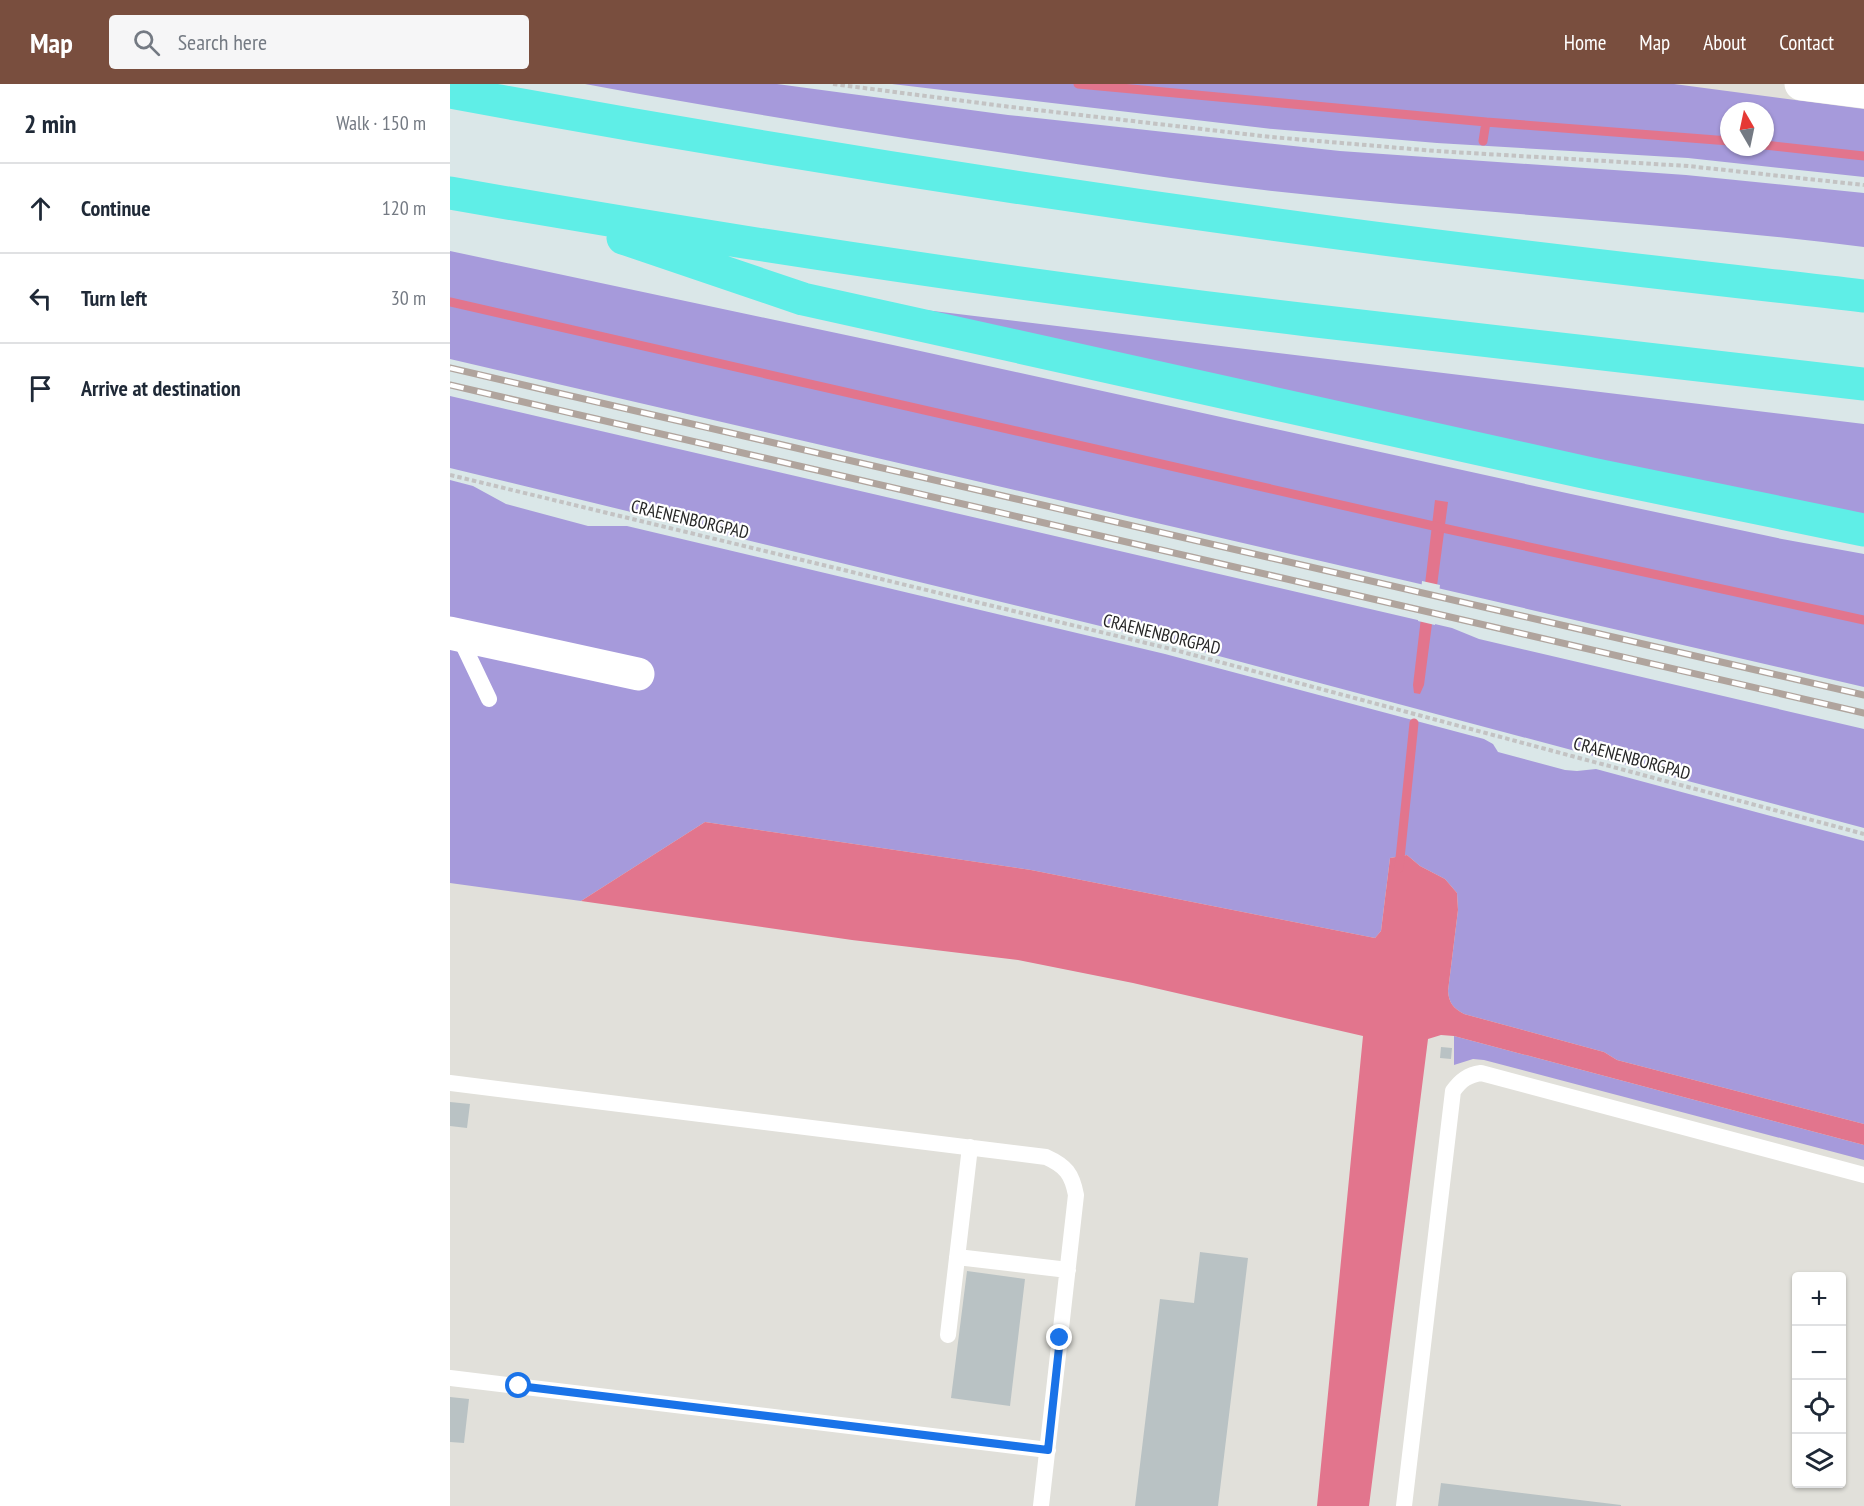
<!DOCTYPE html>
<html lang="en">
<head>
<meta charset="utf-8">
<style>
	:root { --surface:#fff; --page:#f6f6f7; --text:#1f2937; --muted:#747a83; --line:#e0e1e3; --accent:#794e3e }
	body { margin:0; font-family:"PT Sans Narrow",sans-serif; background:var(--page); color:var(--text) }
	.controls { position:absolute; right:18px; bottom:18px; display:grid; overflow:hidden; border-radius:6px; box-shadow:0 2px 4px #0004 }
	.controls button { width:54px; height:54px; display:grid; place-items:center; padding:0; border:0; border-bottom:2px solid var(--line); background:var(--surface); color:var(--text); font:30px sans-serif }
	.compass { position:absolute; left:1270px; top:18px; width:54px; height:54px; border-radius:50%; background:var(--surface); box-shadow:0 2px 4px #0004; rotate:351deg }
	.stop { position:absolute; width:18px; height:18px; margin:-14px; border:4px solid #1a73e8; border-radius:50%; background:#fff }
	.stop.end { background:#1a73e8; border-color:#fff; box-shadow:0 2px 6px #0008 }
	.list { margin:0; padding:0; list-style:none }
	h2 { display:flex; justify-content:space-between; align-items:center; height:78px; margin:0; padding:0 24px; font-size:26px }
	h2 small { font-size:20px; font-weight:400; color:var(--muted) }
	.list li { display:grid; grid-template-columns:39px 1fr auto; gap:18px; align-items:center; box-sizing:border-box; height:90px; padding:0 24px; border-top:2px solid var(--line) }
	.list b { display:block; font-size:22px; white-space:nowrap }
	.list em { font-size:20px; font-style:normal; color:var(--muted) }
	.icon { flex:none; width:33px; height:33px; fill:none; stroke:currentColor; stroke-width:2; stroke-linecap:round; stroke-linejoin:round }
	.map { position:relative; flex:none; width:1414px; height:1422px; overflow:hidden }
	header { display:flex; align-items:center; gap:36px; box-sizing:border-box; height:84px; padding:0 30px; background:var(--accent); color:#fff }
	header strong { font-size:28px }
	nav { display:flex; gap:33px; margin-inline-start:auto; font-size:21px }
	.search { width:420px; height:54px; background:var(--page); display:flex; align-items:center; gap:15px; box-sizing:border-box; padding:0 21px; border-radius:6px; color:var(--muted); font-size:22px }
	main { display:flex }
	aside { flex:1; background:var(--surface) }
	.map>svg:first-child { display:block }
</style>
</head>
<body>
<header>
<strong>Map</strong>
<div class="search"><svg class="icon" aria-label="search" viewBox="0 0 24 24"><circle cx="10" cy="10" r="6"/><path d="M15 15l6 6"/></svg>Search here</div>
<nav><a>Home</a><a>Map</a><a>About</a><a>Contact</a></nav>
</header>
<main>
<aside>
<h2>2 min<small>Walk · 150 m</small></h2>
<ul class="list">
<li><svg class="icon" aria-label="ahead" viewBox="0 0 24 24"><path d="M12 20V5M6 11l6-6 6 6"/></svg><div><b>Continue</b></div><em>120 m</em></li>
<li><svg class="icon" aria-label="left" viewBox="0 0 24 24"><path d="M17 20v-9H6M10 6l-5 5 5 5"/></svg><div><b>Turn left</b></div><em>30 m</em></li>
<li><svg class="icon" aria-label="arrive" viewBox="0 0 24 24"><path d="M6 21V4h12l-3 4 3 4H6"/></svg><div><b>Arrive at destination</b></div></li>
</ul>
</aside>
<div class="map">
<svg width="1414" height="1422" viewBox="0 0 1414 1422">
	<rect width="100%" height="100%" fill="#dae7e8"/>
	<path fill="#e1e0da" fill-rule="evenodd" d="M1147 0H1414V36Z
		M0 478 1414 814V1422H0ZM1346 1192H1392V1400H1346Z"/>
	<path fill="#a69adb" fill-rule="evenodd" d="M135 0H327L558 31 890 67 1236 91 1414 109V163C1215 138 1014 129 814 106 696 92 579 72 461 55 352 38 244 20 135 0Z
		M442 0H1224L1414 25V93L1238 74 987 59 823 45ZM1279 27H1315V63H1279Z
		M0 167 443 261 1121 410 1332 455 1414 470V603L0 275Z
		M450 223 1414 340V437Z
		M0 312 1002 544 1029 555 1414 645V744L720 559 0 384Z
		M0 396 23 402 56 420 138 442H177L715 570 1034 655 1043 660 1048 668 1115 686 1127 687 1146 685 1414 757V1040L1167 976 1154 968 1014 930C1003 924 999 919 998 907L1008 826 1007 809 995 795 970 782 957 771 940 774 931 847 925 854 581 786 255 738 131 817 0 799Z
		M1004 952 1414 1061V1076L1034 976 1023 975 1004 981Z"/>
	<path fill="#e2758d" d="M985 416 998 418 974 601 970 610 964 609 963 601Z
		M255 738 581 786 925 854 931 847 940 774 957 771 970 782 995 795 1007 809 1008 826 998 907C999 919 1003 924 1014 930L1154 968 1167 976 1414 1040V1061L1004 952 991 951 978 955 919 1422H867L913 952 683 899 568 876 402 856 131 817Z"/>
	<path fill="#dae7e8" d="M972 497 990 501 985 541 968 537Z"/>
	<g fill="none" stroke-linecap="round" stroke-linejoin="round">
		<path stroke="#e2758d" stroke-width="9" d="M628 0 1036 38 1279 57
			M1033 57 1036 38
			M1315 61 1414 72
			M0 218 988 443 1414 536
			M949 784 964 639"/>
	</g>
	<path fill="#b9c2c4" d="M991 963 1002 964 1001 975 990 974Z
		M0 1018 20 1020 17 1044 0 1042Z
		M750 1168 798 1174 768 1422H685L710 1215 744 1219Z
		M517 1187 575 1195 560 1322 501 1314Z
		M0 1313 19 1315 14 1359 0 1358Z
		M991 1399 1171 1421V1422H988Z"/>
	<g fill="none" stroke-linecap="round" stroke-linejoin="round">
		<path stroke="#c3c3c3" stroke-width="4" stroke-dasharray="4.5 3" stroke-linecap="butt" d="M383 0 561 23 821 53 986 67 1238 82 1414 101
			M0 391 721 565 1414 750"/>
		<path stroke="#fff" stroke-width="16" d="M9 552 39 615
			M0 999 596 1073C616 1082 622 1090 626 1111L591 1422
			M507 1173 618 1186
			M498 1251 520 1063
			M0 1294 598 1366
			M954 1422 1003 1007C1011 996 1018 991 1031 989L1414 1091"/>
		<path stroke="#fff" stroke-width="33" d="M1351 0 1414 8
			M0 549 188 590"/>
		<path stroke="#5feee7" stroke-width="33" d="M0 8C287 61 576 107 865 146 1048 171 1231 191 1414 212
			M0 109C285 159 571 202 858 236 1043 259 1229 277 1414 300
			M173 154 353 215 1142 390 1414 446"/>
		<defs>
			<path id="rail" d="M0 284 1414 611
				M0 301 1414 629"/>
		</defs>
		<use href="#rail" stroke="#b0a49d" stroke-width="7"/>
		<use href="#rail" stroke="#fff" stroke-width="4.5" stroke-dasharray="14" stroke-linecap="butt"/>
	</g>
	<g fill="none" stroke-linecap="round" stroke-linejoin="round">
		<path stroke="#1a73e8" stroke-width="8" d="M69 1302 598 1366 610 1254"/>
	</g>
	<g text-anchor="middle" dominant-baseline="central" stroke-width="4.5" stroke-linejoin="round" paint-order="stroke">
		<g font-size="18" fill="#272727" stroke="#fff">
			<text transform="translate(240 435) rotate(13)">CRAENENBORGPAD</text>
			<text transform="translate(712 550) rotate(14)">CRAENENBORGPAD</text>
			<text transform="translate(1182 674) rotate(15)">CRAENENBORGPAD</text>
		</g>
	</g>
</svg>
<div class="controls">
<button>+</button>
<button>−</button>
<button><svg class="icon" aria-label="locate" viewBox="0 0 24 24"><circle cx="12" cy="12" r="6"/><path d="M12 2v4M12 18v4M2 12h4M18 12h4"/></svg></button>
<button><svg class="icon" aria-label="layers" viewBox="0 0 24 24"><path d="M12 4l9 5-9 5-9-5zM3 14l9 5 9-5"/></svg></button>
</div>
<svg class="compass" viewBox="-18 -18 36 36"><path d="M0-13l5 13h-10z" fill="#e53935"/><path d="M0 13l5-13h-10z" fill="#747a83"/></svg>
<div class="stop" style="left:69px;top:1302px"></div>
<div class="stop end" style="left:610px;top:1254px"></div>
</div>
</main>
</body>
</html>
